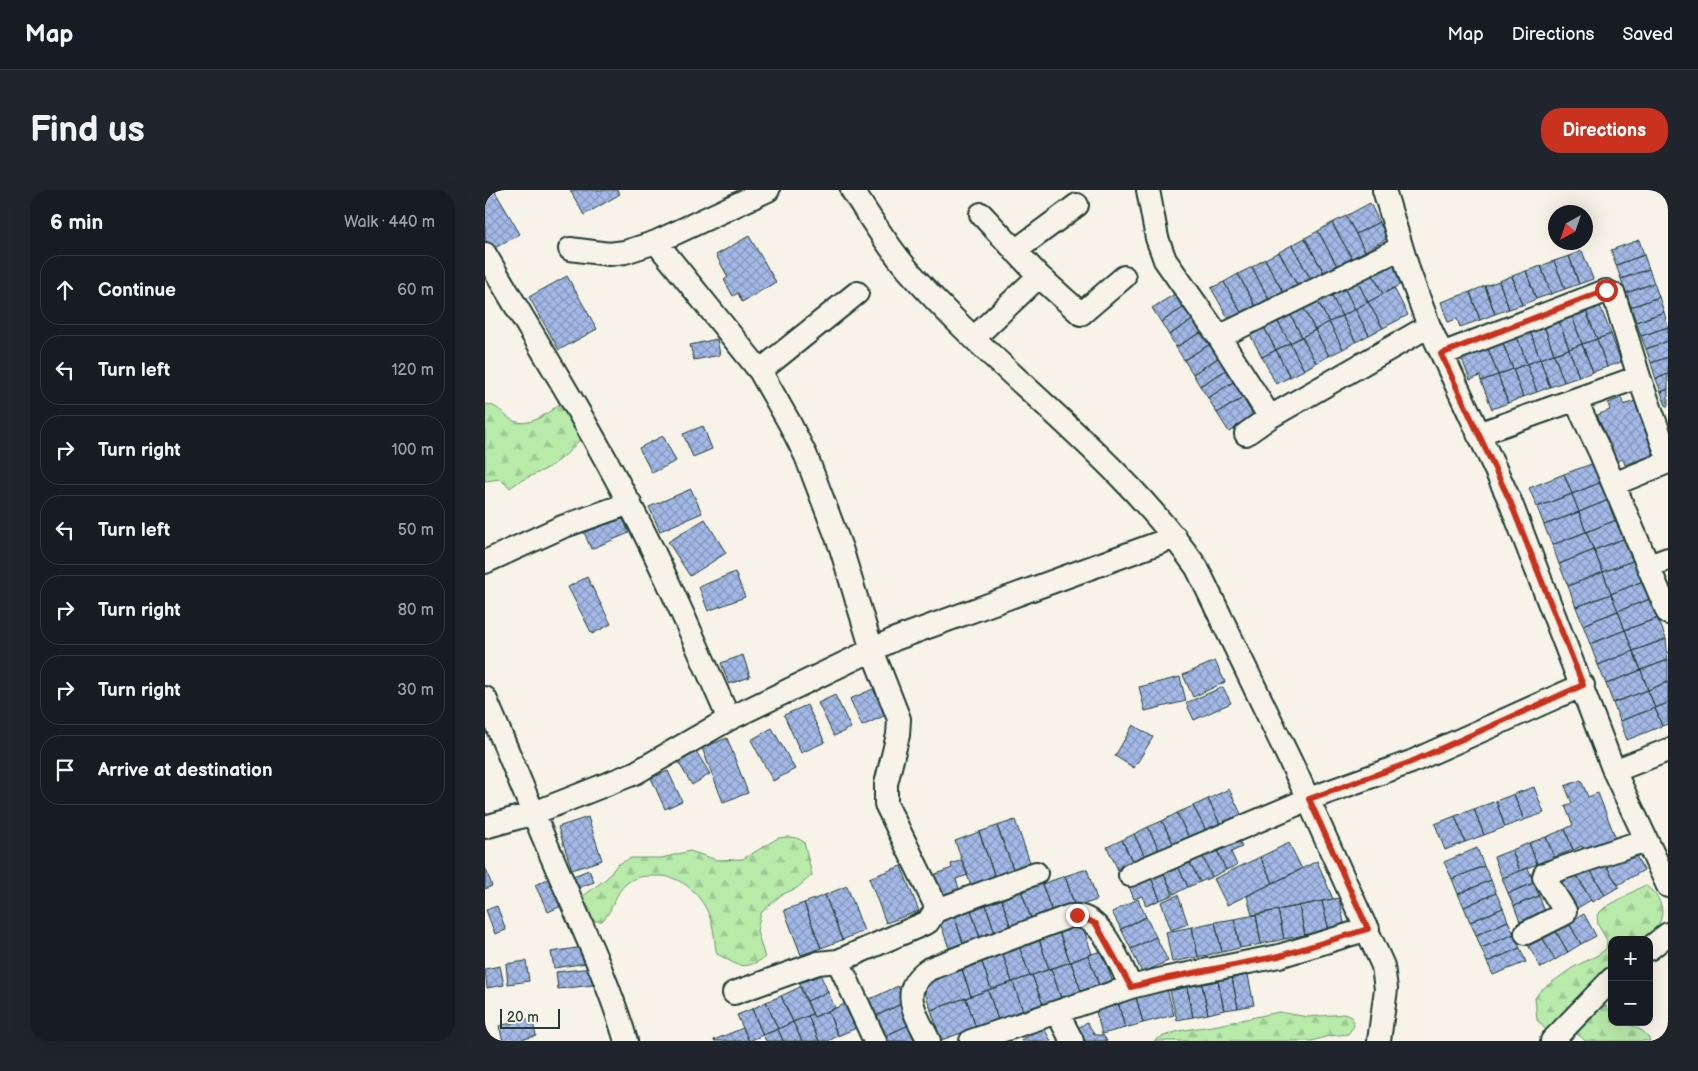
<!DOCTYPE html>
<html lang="en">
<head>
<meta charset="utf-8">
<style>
	:root { --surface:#171b24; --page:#20242c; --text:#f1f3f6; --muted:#9ea1a6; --line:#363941; --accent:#c8321e }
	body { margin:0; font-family:"Balsamiq Sans",sans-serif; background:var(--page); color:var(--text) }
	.controls { position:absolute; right:15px; bottom:15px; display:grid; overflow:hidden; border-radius:10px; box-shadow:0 5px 20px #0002 }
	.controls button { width:45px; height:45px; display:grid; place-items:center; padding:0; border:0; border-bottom:1px solid var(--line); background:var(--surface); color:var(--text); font:25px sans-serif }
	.compass { position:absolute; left:1063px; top:15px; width:45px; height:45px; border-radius:50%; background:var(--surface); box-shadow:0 5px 20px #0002; rotate:220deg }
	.scale { position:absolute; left:15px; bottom:12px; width:60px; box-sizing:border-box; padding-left:5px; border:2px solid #1f3d34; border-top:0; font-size:14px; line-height:18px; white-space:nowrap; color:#1f3d34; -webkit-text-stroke:4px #f7f3e8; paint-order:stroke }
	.stop { position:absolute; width:15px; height:15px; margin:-11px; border:4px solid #c8321e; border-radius:50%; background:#fff }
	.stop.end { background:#c8321e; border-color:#fff; box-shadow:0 1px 5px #0008 }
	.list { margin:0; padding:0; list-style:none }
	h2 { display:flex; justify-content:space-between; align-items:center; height:65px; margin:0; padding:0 20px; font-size:21px }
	h2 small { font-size:16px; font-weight:400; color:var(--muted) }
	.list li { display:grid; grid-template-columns:32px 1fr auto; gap:15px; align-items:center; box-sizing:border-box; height:70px; margin:0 10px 10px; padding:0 10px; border:1px solid var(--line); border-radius:20px }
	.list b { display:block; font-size:19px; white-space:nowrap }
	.list em { font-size:16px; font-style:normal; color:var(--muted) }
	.icon { flex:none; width:28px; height:28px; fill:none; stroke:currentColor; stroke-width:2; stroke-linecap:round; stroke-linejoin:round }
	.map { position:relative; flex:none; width:1183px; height:851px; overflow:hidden; border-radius:20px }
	header { display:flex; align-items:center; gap:30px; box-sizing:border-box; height:70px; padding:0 25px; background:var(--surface); border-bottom:1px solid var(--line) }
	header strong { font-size:24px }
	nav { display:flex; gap:28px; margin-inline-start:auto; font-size:18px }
	.intro { display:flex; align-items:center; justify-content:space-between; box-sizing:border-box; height:120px; padding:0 30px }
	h1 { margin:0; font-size:35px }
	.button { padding:12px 22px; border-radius:20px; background:var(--accent); color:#fff; font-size:18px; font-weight:700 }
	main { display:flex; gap:30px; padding:0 30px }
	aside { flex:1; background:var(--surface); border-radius:20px; box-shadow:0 5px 20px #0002 }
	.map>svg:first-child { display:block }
</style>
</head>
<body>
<header>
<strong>Map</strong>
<nav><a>Map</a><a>Directions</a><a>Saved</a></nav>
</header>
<div class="intro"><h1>Find us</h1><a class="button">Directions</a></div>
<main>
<aside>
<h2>6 min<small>Walk · 440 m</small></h2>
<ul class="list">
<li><svg class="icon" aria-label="ahead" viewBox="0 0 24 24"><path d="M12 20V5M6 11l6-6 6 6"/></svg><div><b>Continue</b></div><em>60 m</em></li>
<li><svg class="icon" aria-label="left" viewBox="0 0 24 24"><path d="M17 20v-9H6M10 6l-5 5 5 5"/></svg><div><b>Turn left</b></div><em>120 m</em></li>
<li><svg class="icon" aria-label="right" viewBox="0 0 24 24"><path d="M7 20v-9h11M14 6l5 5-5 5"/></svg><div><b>Turn right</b></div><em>100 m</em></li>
<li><svg class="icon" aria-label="left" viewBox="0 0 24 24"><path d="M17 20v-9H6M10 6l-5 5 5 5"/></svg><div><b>Turn left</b></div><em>50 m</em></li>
<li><svg class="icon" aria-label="right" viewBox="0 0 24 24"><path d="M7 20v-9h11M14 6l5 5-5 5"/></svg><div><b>Turn right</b></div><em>80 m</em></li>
<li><svg class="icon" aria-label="right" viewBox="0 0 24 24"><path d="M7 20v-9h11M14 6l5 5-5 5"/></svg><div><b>Turn right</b></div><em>30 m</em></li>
<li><svg class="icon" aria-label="arrive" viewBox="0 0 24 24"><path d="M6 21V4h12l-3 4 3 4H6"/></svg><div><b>Arrive at destination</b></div></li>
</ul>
</aside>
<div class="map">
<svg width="1183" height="851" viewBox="0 0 1183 851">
	<defs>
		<pattern id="forest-firs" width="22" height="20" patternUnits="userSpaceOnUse" patternTransform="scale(1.25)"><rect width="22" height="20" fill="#b8eaaa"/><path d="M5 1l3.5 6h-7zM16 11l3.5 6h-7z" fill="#9eca93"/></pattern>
		<pattern id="building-cross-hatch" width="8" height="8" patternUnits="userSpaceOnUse" patternTransform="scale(1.25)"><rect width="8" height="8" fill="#a4b9e7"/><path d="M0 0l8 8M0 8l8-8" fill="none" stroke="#8598bc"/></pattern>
	</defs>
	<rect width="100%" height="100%" fill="#f7f3e8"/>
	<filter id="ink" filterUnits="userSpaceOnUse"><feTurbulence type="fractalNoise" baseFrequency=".02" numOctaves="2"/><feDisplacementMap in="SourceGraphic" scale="10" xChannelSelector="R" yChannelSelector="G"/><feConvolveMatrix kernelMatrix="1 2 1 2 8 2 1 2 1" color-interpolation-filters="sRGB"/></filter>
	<g filter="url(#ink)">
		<path fill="url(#forest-firs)" stroke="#6c946f" d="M76 213 95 249C85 262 74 272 59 280 47 286 36 289 25 298L15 289 0 291V214C9 215 14 219 20 225 39 243 60 225 76 213Z
			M303 647 312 648 319 652 327 685 312 698 296 705 276 723 272 741 280 768C256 781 255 776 232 764 230 757 230 752 229 745 226 715 202 684 171 686 160 686 151 686 142 693 129 703 129 720 117 731H108L99 719 97 707 122 688 132 675 146 668H177L205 661 232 670 258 669 293 648Z
			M1160 695C1183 712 1181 730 1163 750H1127V782L1116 810 1127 823V832C1140 832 1161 838 1165 851H1100C1089 838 1079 841 1064 843L1052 830 1050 808 1056 800 1087 778 1113 765 1121 759 1122 750 1113 735 1112 725 1119 718Z
			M794 822 823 827 859 824 867 827 869 836 863 844 844 846 827 851H669C689 839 710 839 733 835 753 831 774 826 794 822Z"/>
		<path fill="url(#building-cross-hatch)" stroke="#1f3d34" d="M0 0H9L35 44 6 60 0 49Z
			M85 0H132L135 4 99 25Z
			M885 13 894 32 871 44 861 26Z
			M861 26 880 61 867 68 847 33Z
			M894 32 903 48 880 61 871 44Z
			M847 33 867 68 852 76 833 41Z
			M833 41 852 76 839 83 820 48Z
			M264 46 291 92 257 112 253 103 248 106 239 90 243 87 231 65Z
			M820 48 839 83 826 90 807 55Z
			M1154 50 1159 65 1131 75 1126 60Z
			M807 55 826 90 813 97 794 62Z
			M1097 61 1108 89 1094 94 1084 66Z
			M794 62 813 97 799 104 780 69Z
			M1159 65 1164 79 1136 89 1131 75Z
			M1084 66 1094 94 1080 99 1069 71Z
			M780 69 799 104 785 112 767 77Z
			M905 69 918 93 898 104 885 80Z
			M1069 71 1080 99 1066 104 1056 76Z
			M1056 76 1066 104 1051 109 1041 81Z
			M767 77 785 112 772 119 753 84Z
			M884 77 898 104 883 112 869 85Z
			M1164 79 1169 93 1141 103 1136 89Z
			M1041 81 1051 109 1037 115 1027 86Z
			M753 84 772 119 758 126 739 92Z
			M869 85 883 112 870 119 856 92Z
			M82 86 112 139 74 160 44 107Z
			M1027 86 1037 115 1024 119 1014 91Z
			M1014 91 1024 119 1010 124 1000 96Z
			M739 92 758 126 746 133 726 98Z
			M856 92 870 119 857 126 843 99Z
			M1169 93 1174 107 1146 117 1141 103Z
			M1000 96 1010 124 995 130 985 102Z
			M909 98 923 125 898 138 883 112Z
			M843 99 857 126 844 132 830 106Z
			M693 102 701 116 676 132 667 118Z
			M985 102 995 130 975 137 972 129 963 132 956 112Z
			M830 106 844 132 830 140 816 113Z
			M1174 107 1179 122 1151 132 1146 117Z
			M883 112 898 138 884 145 870 119Z
			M816 113 830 140 817 147 803 120Z
			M701 116 709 129 684 145 676 132Z
			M1115 116 1126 144 1112 149 1101 121Z
			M870 119 884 145 871 152 857 126Z
			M803 120 817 147 805 153 790 127Z
			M1101 121 1112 149 1097 154 1087 126Z
			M1179 122 1183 137 1156 146 1151 132Z
			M857 126 871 152 858 159 844 132Z
			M1087 126 1097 154 1084 159 1074 131Z
			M790 127 805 153 791 160 777 134Z
			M709 129 717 142 691 157 684 145Z
			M1074 131 1084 159 1069 164 1059 136Z
			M844 132 858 159 844 166 830 140Z
			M777 134 791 160 777 167 763 141Z
			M1059 136 1069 164 1055 169 1045 141Z
			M1183 137V151L1161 159 1156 146Z
			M830 140 844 166 831 173 817 147Z
			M1045 141 1055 169 1042 174 1032 146Z
			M717 142 725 154 699 170 691 157Z
			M1126 144 1136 172 1122 177 1112 149Z
			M1032 146 1042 174 1028 179 1017 151Z
			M817 147 831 173 819 180 805 153Z
			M232 149 235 165 209 170 205 155Z
			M1112 149 1122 177 1108 182 1097 154Z
			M1017 151 1028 179 1013 185 1002 156Z
			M1183 151V167L1166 173 1161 159Z
			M805 153 819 180 805 187 791 160Z
			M725 154 733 168 708 184 699 170Z
			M1097 154 1108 182 1094 187 1084 159Z
			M1002 156 1013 185 996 191 995 186 985 190 977 169Z
			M1084 159 1094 187 1079 192 1069 164Z
			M791 160 805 187 791 194 777 167Z
			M1069 164 1079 192 1065 197 1055 169Z
			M1183 167V184L1171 189 1166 173Z
			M733 168 741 180 715 196 708 184Z
			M1055 169 1065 197 1052 202 1042 174Z
			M1042 174 1052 202 1038 207 1028 179Z
			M1028 179 1038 207 1023 213 1013 185Z
			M741 180 748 192 723 208 715 196Z
			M1183 184V199L1176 202 1171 189Z
			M1013 185 1023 213 1007 219 996 191Z
			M748 192 758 208 732 223 723 208Z
			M1183 199V216H1181L1176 202Z
			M758 208 769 227 744 242 732 223Z
			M1136 208 1139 215 1156 209 1174 256 1166 259 1168 265 1140 275 1138 269 1130 272 1112 225 1125 220 1123 213Z
			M218 236 227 259 208 267 198 244Z
			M178 246 191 271 167 283 154 258Z
			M1112 272 1119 291 1087 304 1079 284Z
			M1079 284 1087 304 1052 317 1044 298Z
			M1119 291 1126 309 1094 322 1087 304Z
			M206 299 217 323 175 341 164 317Z
			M1087 304 1094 322 1059 335 1052 317Z
			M1126 309 1134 329 1101 342 1094 322Z
			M135 321 144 343 106 359 97 337Z
			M1094 322 1101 342 1067 355 1059 335Z
			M220 329 241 363 205 386 183 352Z
			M1134 329 1141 348 1109 360 1101 342Z
			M1101 342 1109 360 1074 374 1067 355Z
			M1141 348 1150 370 1118 382 1109 360Z
			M1109 360 1118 382 1083 396 1074 374Z
			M1150 370 1158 391 1126 404 1118 382Z
			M250 382 260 407 223 421 214 397Z
			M1118 382 1126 404 1091 417 1083 396Z
			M102 387 126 434 107 444 83 397Z
			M1158 391 1165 409 1133 421 1126 404Z
			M1126 404 1133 421 1098 435 1091 417Z
			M1165 409 1173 428 1140 440 1133 421Z
			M1133 421 1140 440 1105 454 1098 435Z
			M1173 428 1181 449 1148 461 1140 440Z
			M1140 440 1148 461 1113 475 1105 454Z
			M1181 449 1183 470 1156 480 1148 461Z
			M1148 461 1156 480 1121 494 1113 475Z
			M258 465 265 487 244 494 236 473Z
			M1183 470V492L1163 500 1156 480Z
			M730 471 740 492 708 507 698 485Z
			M1156 480 1163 500 1128 513 1121 494Z
			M695 487 701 511 660 521 654 497Z
			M1183 492V513L1170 518 1163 500Z
			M738 497 746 513 709 530 701 513Z
			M388 499 401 525 377 536 365 509Z
			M1163 500 1170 518 1135 531 1128 513Z
			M350 505 366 538 349 546 333 513Z
			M1183 513V534L1177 536 1170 518Z
			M322 515 340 552 316 563 299 525Z
			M1170 518 1177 536 1142 550 1135 531Z
			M648 535 668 547 649 578 630 566Z
			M287 538 310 579 288 591 266 550Z
			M242 548 263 603 238 612 217 558Z
			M209 558 225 584 207 595 191 568Z
			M183 581 197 611 180 619 166 588Z
			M1096 590 1103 607 1113 603 1131 649 1099 662 1097 656 1088 660 1080 639 1088 635 1080 616 1087 613 1080 596Z
			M1049 597 1059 623 1039 630 1029 604Z
			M744 599 757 626 736 636 723 609Z
			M1029 604 1039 630 1020 637 1011 611Z
			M723 609 736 636 722 642 708 616Z
			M1011 611 1020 637 999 645 989 619Z
			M708 616 722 642 705 650 692 623Z
			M989 619 999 645 980 652 970 626Z
			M692 623 705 650 690 657 677 631Z
			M970 626 980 652 960 660 950 634Z
			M103 627 117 670 87 680 73 637Z
			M530 630 546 675 529 681 512 636Z
			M677 631 690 657 676 664 663 637Z
			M512 636 529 681 510 687 494 642Z
			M663 637 676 664 662 671 649 644Z
			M1080 639 1088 660 1069 667 1061 647Z
			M494 642 510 687 486 696 470 651Z
			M649 644 662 671 650 677 637 650Z
			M752 646 757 657 746 662 752 675 741 680 730 656Z
			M1061 647 1069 667 1052 674 1044 653Z
			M637 650 650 677 635 684 622 657Z
			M804 653 817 679 788 693 775 667Z
			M1044 653 1052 674 1035 681 1027 660Z
			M730 656 741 680 727 687 716 663Z
			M992 658 999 676 967 689 959 672Z
			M1147 659 1159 680 1133 695 1120 674Z
			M1027 660 1035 681 1017 688 1009 667Z
			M716 663 727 687 715 692 703 669Z
			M775 667 788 693 742 715 729 689Z
			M703 669 715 692 703 697 692 674Z
			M477 670 483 685 471 689 475 702 456 708 448 685 467 678 466 674Z
			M832 671 848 709 767 725 762 706Z
			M692 674 703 697 689 704 677 680Z
			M1102 674H1120L1134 697 1120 705Z
			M416 676 434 721 401 733 384 688Z
			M999 676 1006 690 973 704 967 689Z
			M1103 676 1120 705 1107 712 1091 683Z
			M0 677 7 696 0 699Z
			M1043 678 1049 693 1023 703 1017 688Z
			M1087 678 1106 710 1089 720 1071 688Z
			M602 679 612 710 590 717 580 686Z
			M104 680 109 692 93 698 88 686Z
			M677 680 688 705 675 710 665 685Z
			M71 685 83 713 63 722 50 695Z
			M665 685 675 710 661 716 657 706 649 709 643 694Z
			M580 686 590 717 568 725 557 694Z
			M1006 690 1011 703 979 717 973 704Z
			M1049 693 1054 706 1029 716 1023 703Z
			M557 694 568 725 547 731 536 700Z
			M362 696 379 741 357 750 340 705Z
			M536 700 547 731 526 738 516 707Z
			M1011 703 1018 718 985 732 979 717Z
			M340 705 357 750 336 758 319 713Z
			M693 705 703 734 686 740 676 712Z
			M1054 706 1060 722 1035 732 1029 716Z
			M516 707 526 738 510 743 500 712Z
			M854 708 860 737 844 741 837 711Z
			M653 709 661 727 636 739 627 722Z
			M837 711 844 741 820 745 814 716Z
			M500 712 510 743 495 748 485 717Z
			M319 713 336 758 316 765 299 720Z
			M12 716 21 740 10 744 1 720Z
			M814 716 820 745 799 749 793 720Z
			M485 717 495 748 478 753 468 722Z
			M1018 718 1023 731 991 745 985 732Z
			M793 720 799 749 776 754 771 725Z
			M468 722 478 753 464 758 453 727Z
			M1099 724 1111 746 1096 754 1083 732Z
			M771 725 776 754 755 758 749 729Z
			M661 727 671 747 646 759 636 739Z
			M749 729 755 758 737 762 730 732Z
			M1023 731 1029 744 996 758 991 745Z
			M730 732 737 762 713 767 707 737Z
			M1083 732 1096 754 1083 762 1070 740Z
			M597 734 607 764 585 772 574 742Z
			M707 737 713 767 687 772 681 742Z
			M1070 740 1083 762 1070 770 1057 747Z
			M574 742 585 772 564 779 554 749Z
			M1029 744 1035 758 1002 772 996 758Z
			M671 747 683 771 657 783 646 759Z
			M1057 747 1070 770 1056 778 1043 755Z
			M554 749 564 779 545 786 534 756Z
			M534 756 545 786 527 792 517 762Z
			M98 757 101 773 69 778 66 762Z
			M1035 758 1041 772 1008 785 1002 772Z
			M617 761 627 790 614 795 603 765Z
			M517 762 527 792 506 799 496 769Z
			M603 765 614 795 596 801 586 772Z
			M496 769 506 799 486 806 476 776Z
			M41 771 44 791 23 794 21 774Z
			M586 772 596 801 576 808 566 779Z
			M15 776 19 795 2 798 0 779Z
			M107 778 108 795 73 799 71 782Z
			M566 779 576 808 558 815 547 785Z
			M477 780 486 806 446 820 437 794Z
			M335 784 343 802 322 811 314 793Z
			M547 785 558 815 538 821 528 792Z
			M763 785 769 815 753 818 747 788Z
			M747 788 753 818 739 820 733 791Z
			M733 791 739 820 723 824 717 794Z
			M528 792 538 821 513 830 503 800Z
			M717 794 723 824 708 827 702 797Z
			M413 796 420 812 391 826 383 810Z
			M315 797 327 824 308 832 296 806Z
			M702 797 708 827 692 830 685 801Z
			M682 799 689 825 658 833 651 807Z
			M503 800 513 830 491 838 481 808Z
			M343 802 350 818 329 827 322 811Z
			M296 806 308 832 293 839 281 812Z
			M651 807 658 833 640 838 633 812Z
			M481 808 491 838 456 850 446 820Z
			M281 812 293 839 278 845 267 819Z
			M420 812 430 832 400 846 391 826Z
			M633 812 640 838 617 844 610 818Z
			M360 814 371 838 353 846 343 821Z
			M267 819 278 845 264 851 252 825Z
			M343 821 353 846 343 851H334L323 826 327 824 329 827Z
			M323 826 334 851H317L308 832Z
			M47 828 51 846 31 851H18L14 836Z
			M308 832 317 851H298L293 839Z
			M430 832 439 851H402L400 846Z
			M602 832 610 845H618L622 851H597L590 840Z
			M558 837 566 851H537L536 850Z
			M258 838 264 851H229V850Z
			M293 839 298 851H281L278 845Z"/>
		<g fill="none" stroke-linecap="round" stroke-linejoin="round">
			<defs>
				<path id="minor" d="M367 0C385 27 402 56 424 81 515 185 632 264 712 378L813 587 898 776 901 799 894 851
					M663 0 672 48 680 70 734 147 785 227 944 136
					M899 0 924 82 944 136 1025 311 1129 581 1183 696
					M496 24 554 86 596 124 639 87
					M171 52 275 181 304 232 321 266 356 358 387 460 414 529 413 545 401 594V614L450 714V721L443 732 353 771 390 851
					M85 59 124 64 140 62 171 52 283 0
					M530 61 592 15
					M0 64C48 146 100 228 144 313 181 383 212 457 244 529
					M490 147 554 86
					M734 147 916 58
					M957 164 1121 101 1129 105 1154 187 1183 268
					M275 181 372 103
					M1091 211 1115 262 1183 423
					M761 244 785 227
					M993 244 1154 187
					M1129 294 1183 272
					M0 372 77 337 145 313
					M1164 376 1183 369
					M0 508C23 561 44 614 67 667 93 728 122 787 141 851
					M1129 581 1183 560
					M0 637 49 623 150 583 244 529 410 449 690 347
					M645 685 824 609 926 572 1098 495
					M450 721 551 683
					M1041 743 1079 724 1080 721 1059 687 1060 684 1161 650
					M1164 759 1183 744
					M249 803 333 773 353 771
					M572 822 587 851
					M444 851C431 824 412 800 444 779L585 726C617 721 634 773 646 797
					M486 851 646 797 678 789 794 766 883 739
					M1067 851 1127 789"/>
			</defs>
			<use href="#minor" stroke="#1f3d34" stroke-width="26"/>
			<use href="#minor" stroke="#f7f3e8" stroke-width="22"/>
		</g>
	</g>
	<g fill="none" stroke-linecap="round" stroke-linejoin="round" filter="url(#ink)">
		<path stroke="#c8321e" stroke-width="6" d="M592 725 611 734 646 797 678 789 794 766 883 739 824 609 926 572 1098 495 1025 311 956 164 1121 100"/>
	</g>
</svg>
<div class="controls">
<button>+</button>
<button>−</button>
</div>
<svg class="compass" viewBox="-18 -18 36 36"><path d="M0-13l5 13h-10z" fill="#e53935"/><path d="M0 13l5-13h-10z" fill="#9ea1a6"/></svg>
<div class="scale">20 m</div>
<div class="stop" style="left:1121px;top:100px"></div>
<div class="stop end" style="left:592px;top:725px"></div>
</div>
</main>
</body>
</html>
